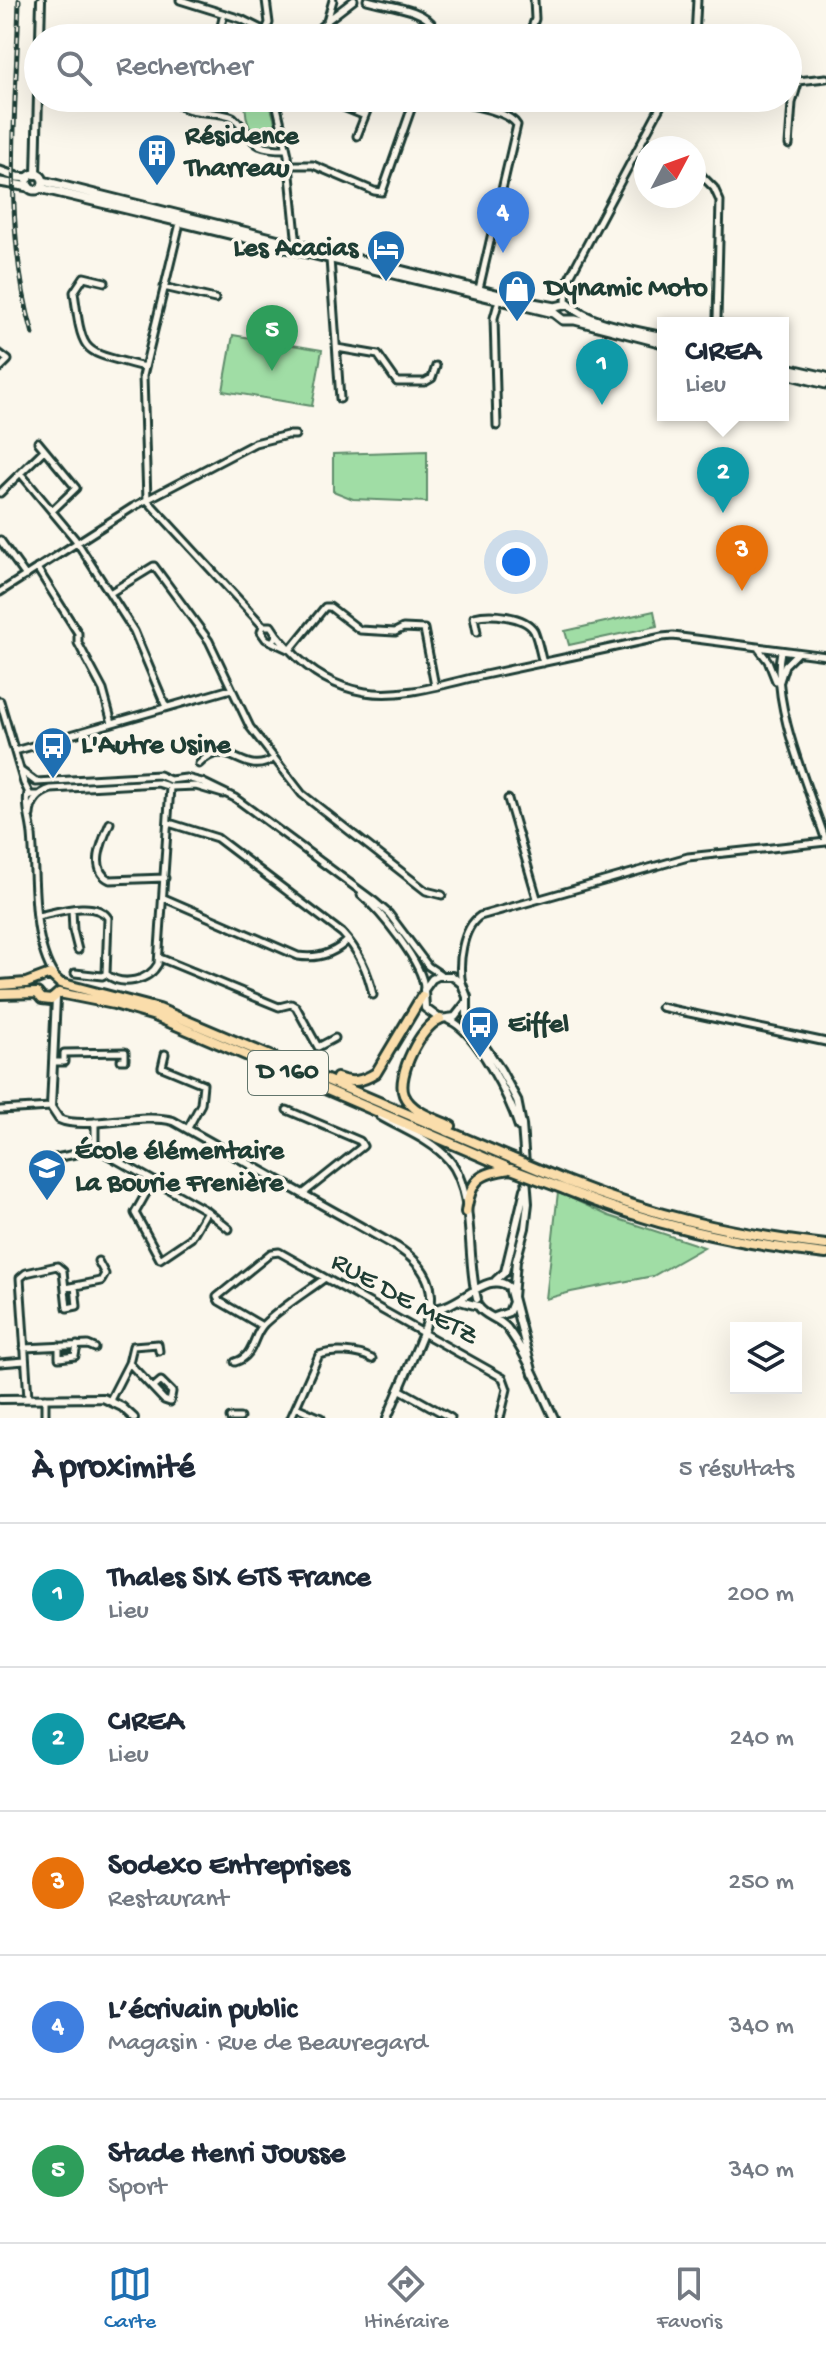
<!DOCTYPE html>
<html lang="fr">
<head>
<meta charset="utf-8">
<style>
	:root { --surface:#fff; --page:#f6f6f7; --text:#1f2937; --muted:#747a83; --line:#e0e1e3; --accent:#1f6fb2 }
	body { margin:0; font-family:"Gochi Hand",sans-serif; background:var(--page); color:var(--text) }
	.controls { position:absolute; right:24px; bottom:24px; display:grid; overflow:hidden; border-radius:0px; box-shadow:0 8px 32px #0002 }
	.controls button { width:72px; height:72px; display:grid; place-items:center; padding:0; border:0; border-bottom:2px solid var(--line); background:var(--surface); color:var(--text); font:40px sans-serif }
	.compass { position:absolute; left:634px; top:136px; width:72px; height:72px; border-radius:50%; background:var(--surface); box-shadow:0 8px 32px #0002; rotate:49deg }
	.you { position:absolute; left:516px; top:562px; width:28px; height:28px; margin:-20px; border:6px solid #fff; border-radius:50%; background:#1a73e8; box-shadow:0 0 0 12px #1a73e833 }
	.badge { display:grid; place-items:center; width:52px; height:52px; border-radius:50%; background:var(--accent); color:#fff; font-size:26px; font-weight:700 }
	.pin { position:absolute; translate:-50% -66px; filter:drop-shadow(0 2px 4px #0008) }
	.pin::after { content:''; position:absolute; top:42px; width:28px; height:24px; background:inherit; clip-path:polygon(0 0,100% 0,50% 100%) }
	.popup { position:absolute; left:657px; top:317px; width:132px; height:104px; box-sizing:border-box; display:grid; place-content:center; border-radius:0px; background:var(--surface); filter:drop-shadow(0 2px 6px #0005); font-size:26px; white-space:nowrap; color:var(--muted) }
	.popup b { font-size:30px; color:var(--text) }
	.popup::after { content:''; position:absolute; left:50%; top:100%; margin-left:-16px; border:16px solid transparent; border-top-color:var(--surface) }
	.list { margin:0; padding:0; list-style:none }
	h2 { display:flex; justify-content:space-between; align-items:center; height:104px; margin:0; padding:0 32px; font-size:34px }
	h2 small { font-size:26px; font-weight:400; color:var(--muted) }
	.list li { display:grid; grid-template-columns:52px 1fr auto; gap:24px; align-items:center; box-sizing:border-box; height:144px; padding:0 32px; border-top:2px solid var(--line) }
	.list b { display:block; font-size:30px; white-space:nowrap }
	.list p { margin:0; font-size:26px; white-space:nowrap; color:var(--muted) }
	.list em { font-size:26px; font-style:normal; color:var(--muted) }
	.icon { flex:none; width:44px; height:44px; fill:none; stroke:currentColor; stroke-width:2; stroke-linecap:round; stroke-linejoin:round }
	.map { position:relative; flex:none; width:826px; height:1418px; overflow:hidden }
	.search { position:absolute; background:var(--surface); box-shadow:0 8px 32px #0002; left:24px; right:24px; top:24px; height:88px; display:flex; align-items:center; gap:20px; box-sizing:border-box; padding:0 28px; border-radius:44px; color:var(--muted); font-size:30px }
	.sheet { height:824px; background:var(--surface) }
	nav { display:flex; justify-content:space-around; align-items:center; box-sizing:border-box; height:112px; border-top:2px solid var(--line); background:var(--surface); font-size:22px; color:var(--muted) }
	nav a { display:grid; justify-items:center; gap:4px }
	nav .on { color:var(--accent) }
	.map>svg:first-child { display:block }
</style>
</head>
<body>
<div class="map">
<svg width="826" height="1418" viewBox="0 0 826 1418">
	<rect width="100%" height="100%" fill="#fbf7ec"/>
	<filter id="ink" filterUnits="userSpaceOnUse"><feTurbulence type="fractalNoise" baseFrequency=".0125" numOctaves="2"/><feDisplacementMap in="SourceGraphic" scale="16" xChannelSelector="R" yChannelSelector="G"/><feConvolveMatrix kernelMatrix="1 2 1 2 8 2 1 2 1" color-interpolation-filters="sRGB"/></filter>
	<g filter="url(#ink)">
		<path fill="#a0dda5" stroke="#608d6c" stroke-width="2" d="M245 98H271V108L280 139 278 141C249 144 245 121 245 98Z
			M233 335 322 350 312 406 223 391Z
			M427 451V502L353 499 333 491V454Z
			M654 611 657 626 569 645 565 631Z
			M558 1192 609 1216 704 1247 653 1276 571 1292 546 1299Z"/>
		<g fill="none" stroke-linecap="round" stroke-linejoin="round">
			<defs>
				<path id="minor" d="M180 0 241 19 279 38
					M367 0C387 6 424 8 434 27
					M328 20 354 0
					M266 30 269 23 266 0
					M218 38 224 14
					M309 38 327 21 333 0
					M528 38 535 19 534 0
					M695 38 697 0
					M788 82 826 78
					M788 89 792 102
					M172 98C185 117 214 109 233 117 257 139 246 149 286 149
					M275 98 288 155 297 246
					M340 98 338 105 365 116
					M429 98C450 102 506 107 517 125L479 289
					M485 98 487 109
					M680 98H682
					M357 136 372 98
					M789 145 792 103 799 80
					M636 153 646 155
					M289 165H313L374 191 382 192 415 98
					M694 168 714 188 720 201 717 319
					M330 259 340 399
					M105 282 84 277 74 292C83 358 82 350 144 367
					M164 287 215 299
					M566 303 567 282 665 98
					M337 348 378 355 397 382H425L432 378 436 366
					M0 354 8 360 0 368
					M497 426 494 318 499 300
					M38 442 76 488 52 511
					M21 474 75 539 134 631 166 707
					M0 493 43 451
					M147 500 143 376 180 223 183 222
					M147 500 263 626
					M0 540 26 576
					M37 568 78 633V643L103 690 112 723
					M0 592 133 507 255 443 287 435H295
					M110 593 154 566 209 641 250 727 302 794 426 891 442 895
					M477 632 474 617C489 613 525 615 534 631 538 640 540 653 543 663
					M273 641 277 635 271 626H263L261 632 266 639 290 650 277 635
					M758 648 768 661 776 681
					M781 651C770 703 809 789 826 841
					M780 681 785 665 797 653
					M435 686 424 629 403 628 395 632 360 630 330 607H325L290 650C310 672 335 687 365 692 403 698 444 684 480 676 541 663 601 650 662 637L673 636 826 656
					M0 701 24 783 30 795H38
					M15 751 231 689
					M199 764C228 734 243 779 273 759
					M21 771 36 782 159 775 170 780 186 778 202 782 235 798 374 901 389 914 428 966 440 974
					M28 793C25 807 31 821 32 835 36 877 31 939 54 975
					M508 799 537 898
					M30 815C31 801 38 793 51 789L158 783 171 787 196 786 223 794
					M110 823C103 839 88 870 110 880L165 878
					M169 823 217 838 342 933C359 951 368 971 373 995
					M361 895C380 911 425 965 424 990
					M164 898 298 956C318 959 334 954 348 940
					M72 909 73 930 78 950
					M38 916C57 912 96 899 108 918L106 974
					M160 958 279 1007 291 1004 296 1007 318 1047 335 1038
					M75 973 102 976 106 974C122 987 149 981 158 964L170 787
					M462 984C458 964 462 928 480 916L688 857 826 842
					M661 1007 826 1042
					M165 1054 162 1067 203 1084 201 1104 188 1128
					M53 1062H64V1053L125 1052V1060H121
					M0 1110 51 1107
					M287 1110 360 1141 363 1146 304 1193
					M95 1122V1147L99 1150 207 1211 229 1229
					M45 1160 91 1151 95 1147
					M153 1181 135 1213 160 1259 191 1238 207 1211
					M65 1288 101 1281 105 1274 98 1261
					M262 1326 219 1301 217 1297 271 1253 279 1252 503 1378 507 1389 500 1418
					M59 1346V1358L75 1356 77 1345
					M24 1348 88 1345 95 1348
					M235 1362C255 1356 252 1336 264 1324 282 1307 305 1293 325 1278
					M0 1363 25 1361
					M129 1363 164 1400 170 1402 172 1392 161 1381 153 1388
					M399 1389 451 1418
					M28 1398 20 1278 26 1273 57 1266 63 1271 67 1308 77 1306 75 1286
					M110 1400 129 1363 133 1346 158 1344 159 1351
					M296 1407 321 1418
					M45 1418V1398
					M230 1418H240
					M291 1418 319 1355C333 1350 359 1351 372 1359"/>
				<path id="tertiary" d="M40 38 41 0
					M36 175 38 95
					M56 998 51 1107 59 1119C85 1131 141 1112 173 1121L397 1247C445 1278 434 1309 414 1355 405 1376 396 1397 387 1418
					M466 1003 455 1017 440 1019 425 1008 424 990 432 979 438 976H452L462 984 467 997V1020L500 1069 517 1100 522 1125 528 1203 525 1228 516 1261 513 1297 533 1374
					M449 1020C477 1031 510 1099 519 1127
					M380 1116C402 1129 432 1140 449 1160 476 1191 466 1260 477 1299
					M496 1280 505 1272 525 1189
					M460 1301 478 1306C485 1317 498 1317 507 1328 527 1354 540 1389 554 1418
					M431 1309C461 1309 486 1269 509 1287L513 1302 509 1312 495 1317
					M0 1399 103 1398 122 1407 134 1418"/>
				<path id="secondary" d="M0 171 17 177 29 178
					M27 182a8 8 0 1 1 16 0a8 8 0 1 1-16 0Z
					M43 181 528 302 555 307 568 304C592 326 631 329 663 337
					M0 182 29 187
					M40 188 554 313 563 320H575L663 343
					M783 367 826 377
					M783 373 826 384"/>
				<path id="primary" d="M0 985 26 983 50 974 60 983 159 1009 511 1158
					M59 993 114 1004 155 1016 511 1169
					M0 994 37 993 42 999 51 1000 59 993
					M440 1019C421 1026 396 1076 404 1095 411 1112 436 1119 451 1126
					M337 1078C352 1084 363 1081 376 1073L422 996
					M566 1181C654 1216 732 1234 826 1245
					M564 1189C651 1225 733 1243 826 1254
					M466 1212C471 1179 479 1173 511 1169"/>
			</defs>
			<use href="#minor" stroke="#1f3d34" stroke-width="11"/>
			<use href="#tertiary" stroke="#1f3d34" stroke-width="12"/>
			<use href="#secondary" stroke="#1f3d34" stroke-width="13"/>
			<use href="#primary" stroke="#1f3d34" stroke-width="14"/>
			<use href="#minor" stroke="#fbf7ec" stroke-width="5"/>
			<use href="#tertiary" stroke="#fbf7ec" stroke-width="6"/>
			<use href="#secondary" stroke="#fbf7ec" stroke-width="7"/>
			<use href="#primary" stroke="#faddab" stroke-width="8"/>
			<defs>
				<path id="rail" d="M19 0C16 110 2 226 33 334"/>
			</defs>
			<use href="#rail" stroke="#1f3d34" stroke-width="5"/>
			<use href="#rail" stroke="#fbf7ec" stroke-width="2" stroke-dasharray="6" stroke-linecap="butt"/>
			<defs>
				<path id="primary-bridge" d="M511 1158 566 1181
					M511 1169 564 1189"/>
			</defs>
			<use href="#primary-bridge" stroke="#1f3d34" stroke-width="14" stroke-linecap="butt"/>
			<use href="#primary-bridge" stroke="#faddab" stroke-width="8"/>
		</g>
	</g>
	<defs>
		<symbol id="building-pin" viewBox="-11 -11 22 30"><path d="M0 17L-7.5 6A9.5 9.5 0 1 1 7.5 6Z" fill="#1f6fb2" stroke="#fbf7ec"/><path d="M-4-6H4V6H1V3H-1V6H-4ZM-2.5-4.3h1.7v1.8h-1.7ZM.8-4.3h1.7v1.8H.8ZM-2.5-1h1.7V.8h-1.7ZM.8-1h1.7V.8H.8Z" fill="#fff"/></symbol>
		<symbol id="hotel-pin" viewBox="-11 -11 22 30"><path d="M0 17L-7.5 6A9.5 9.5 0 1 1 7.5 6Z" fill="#1f6fb2" stroke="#fbf7ec"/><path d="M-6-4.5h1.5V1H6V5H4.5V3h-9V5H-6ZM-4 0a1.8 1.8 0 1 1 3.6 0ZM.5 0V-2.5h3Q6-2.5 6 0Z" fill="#fff"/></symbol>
		<symbol id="shop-pin" viewBox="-11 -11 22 30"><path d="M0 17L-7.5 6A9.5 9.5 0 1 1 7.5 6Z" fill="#1f6fb2" stroke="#fbf7ec"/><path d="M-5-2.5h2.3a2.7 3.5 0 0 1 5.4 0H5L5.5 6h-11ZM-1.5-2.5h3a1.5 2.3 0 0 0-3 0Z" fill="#fff"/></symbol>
		<symbol id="bus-pin" viewBox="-11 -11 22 30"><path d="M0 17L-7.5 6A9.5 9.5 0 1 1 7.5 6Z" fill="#1f6fb2" stroke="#fbf7ec"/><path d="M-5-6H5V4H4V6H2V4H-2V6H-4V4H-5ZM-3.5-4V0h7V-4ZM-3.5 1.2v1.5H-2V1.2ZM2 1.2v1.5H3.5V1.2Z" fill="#fff"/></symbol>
		<symbol id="school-pin" viewBox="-11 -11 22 30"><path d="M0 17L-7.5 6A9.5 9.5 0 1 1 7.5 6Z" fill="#1f6fb2" stroke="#fbf7ec"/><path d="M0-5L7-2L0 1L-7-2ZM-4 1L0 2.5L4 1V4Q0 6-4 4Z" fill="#fff"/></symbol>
	</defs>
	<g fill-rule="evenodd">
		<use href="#building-pin" x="135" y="131" width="44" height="60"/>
		<use href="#hotel-pin" x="364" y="227" width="44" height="60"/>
		<use href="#shop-pin" x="495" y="267" width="44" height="60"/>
		<use href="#bus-pin" x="31" y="724" width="44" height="60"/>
		<use href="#bus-pin" x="458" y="1003" width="44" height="60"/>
		<use href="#school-pin" x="25" y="1146" width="44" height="60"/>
	</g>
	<g text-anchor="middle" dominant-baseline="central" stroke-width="7" stroke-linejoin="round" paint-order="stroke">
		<rect fill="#fbf7ec" stroke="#61756b" stroke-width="2" x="248" y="1051" width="80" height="44" rx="6"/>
		<g font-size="26" font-weight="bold" fill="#1f3d34">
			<text x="288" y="1073">D 160</text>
		</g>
		<g font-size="28" font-weight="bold" fill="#1f3d34" stroke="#fbf7ec" text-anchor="start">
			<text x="185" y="137">Résidence<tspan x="185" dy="32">Tharreau</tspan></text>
			<text x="358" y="249" text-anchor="end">Les Acacias</text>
			<text x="545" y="289">Dynamic Moto</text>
			<text x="81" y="746">L'Autre Usine</text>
			<text x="508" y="1025">Eiffel</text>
			<text x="75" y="1152">École élémentaire<tspan x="75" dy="32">La Bourie Frenière</tspan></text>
		</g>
		<g font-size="28" fill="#1f3d34" stroke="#fbf7ec">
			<text transform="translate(404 1300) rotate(29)">RUE DE METZ</text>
		</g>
	</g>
</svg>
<div class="controls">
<button><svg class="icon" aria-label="layers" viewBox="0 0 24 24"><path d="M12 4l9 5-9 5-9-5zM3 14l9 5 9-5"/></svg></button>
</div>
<svg class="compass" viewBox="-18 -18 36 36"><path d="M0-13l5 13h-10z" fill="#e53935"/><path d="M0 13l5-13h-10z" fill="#747a83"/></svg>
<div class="you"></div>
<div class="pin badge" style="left:602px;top:405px;background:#0f9aa8">1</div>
<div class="pin badge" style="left:723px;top:513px;background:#0f9aa8">2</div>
<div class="popup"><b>CIREA</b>Lieu</div>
<div class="pin badge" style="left:742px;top:591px;background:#e8710a">3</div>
<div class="pin badge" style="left:503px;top:253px;background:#3f7fe0">4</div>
<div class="pin badge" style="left:272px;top:371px;background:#2e9e5b">5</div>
<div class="search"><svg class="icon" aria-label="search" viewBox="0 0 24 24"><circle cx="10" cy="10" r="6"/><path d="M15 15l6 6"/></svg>Rechercher</div>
</div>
<section class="sheet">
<h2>À proximité<small>5 résultats</small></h2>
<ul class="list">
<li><span class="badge" style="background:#0f9aa8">1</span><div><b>Thales SIX GTS France</b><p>Lieu</p></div><em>200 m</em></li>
<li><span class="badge" style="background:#0f9aa8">2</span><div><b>CIREA</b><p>Lieu</p></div><em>240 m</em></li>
<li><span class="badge" style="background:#e8710a">3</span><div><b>Sodexo Entreprises</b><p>Restaurant</p></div><em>250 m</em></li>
<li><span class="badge" style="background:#3f7fe0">4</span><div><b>L’écrivain public</b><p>Magasin · Rue de Beauregard</p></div><em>340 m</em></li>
<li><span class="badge" style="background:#2e9e5b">5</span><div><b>Stade Henri Jousse</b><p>Sport</p></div><em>340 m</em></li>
</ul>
</section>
<nav>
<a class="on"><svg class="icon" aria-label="map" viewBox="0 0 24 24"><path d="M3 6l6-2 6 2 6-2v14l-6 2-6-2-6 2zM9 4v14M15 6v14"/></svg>Carte</a>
<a><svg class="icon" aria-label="directions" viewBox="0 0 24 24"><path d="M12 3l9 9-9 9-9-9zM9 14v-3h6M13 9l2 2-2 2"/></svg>Itinéraire</a>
<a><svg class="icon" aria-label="saved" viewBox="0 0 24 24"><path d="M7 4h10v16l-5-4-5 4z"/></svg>Favoris</a>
</nav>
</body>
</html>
